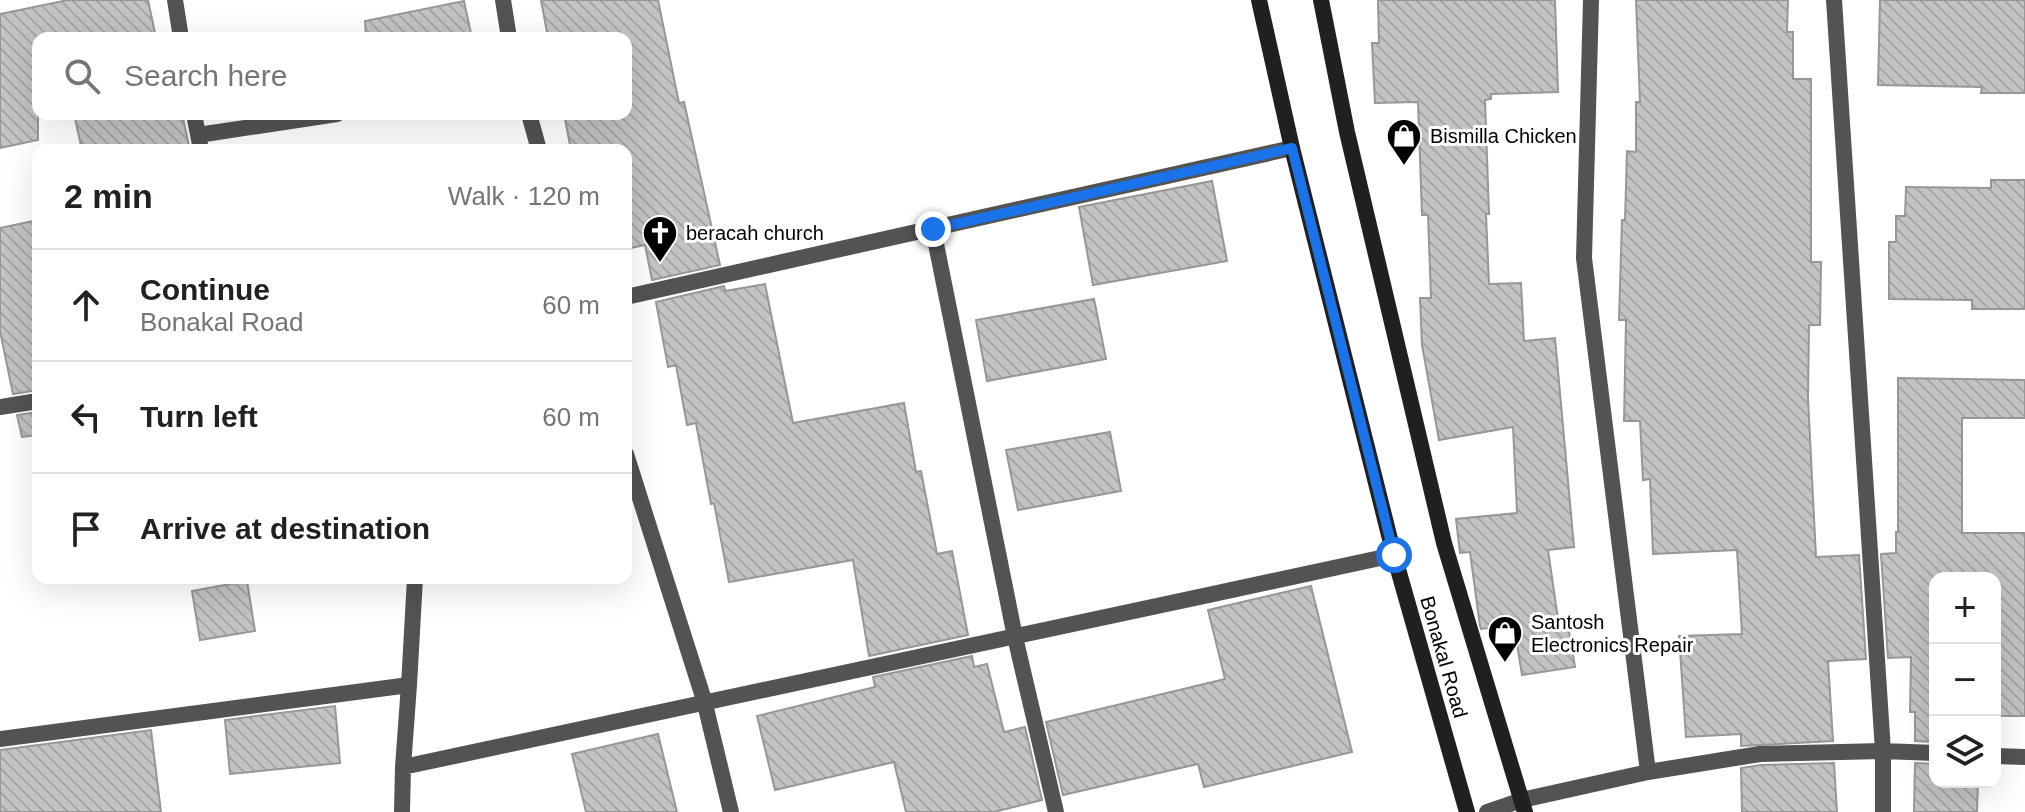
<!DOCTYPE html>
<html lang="en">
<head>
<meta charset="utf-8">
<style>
	:root { --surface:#fff; --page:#f6f6f6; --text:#202124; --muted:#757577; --line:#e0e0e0 }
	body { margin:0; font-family:Arial,sans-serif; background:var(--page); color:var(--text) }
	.controls { position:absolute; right:24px; bottom:24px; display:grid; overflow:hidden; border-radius:16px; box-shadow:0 8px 32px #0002 }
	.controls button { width:72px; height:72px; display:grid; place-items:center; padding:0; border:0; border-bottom:2px solid var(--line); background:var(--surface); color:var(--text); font:40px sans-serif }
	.stop { position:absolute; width:24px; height:24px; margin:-18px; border:6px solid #1a73e8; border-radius:50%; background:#fff }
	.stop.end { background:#1a73e8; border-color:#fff; box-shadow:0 2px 8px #0008 }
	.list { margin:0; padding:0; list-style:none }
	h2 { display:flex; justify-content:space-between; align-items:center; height:104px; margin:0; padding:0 32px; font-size:34px }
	h2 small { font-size:26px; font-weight:400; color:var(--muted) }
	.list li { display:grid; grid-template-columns:52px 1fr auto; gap:24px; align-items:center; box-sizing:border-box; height:112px; padding:0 32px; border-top:2px solid var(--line) }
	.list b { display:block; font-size:30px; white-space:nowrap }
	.list p { margin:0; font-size:26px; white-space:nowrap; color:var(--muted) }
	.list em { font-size:26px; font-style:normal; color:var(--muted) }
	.icon { flex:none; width:44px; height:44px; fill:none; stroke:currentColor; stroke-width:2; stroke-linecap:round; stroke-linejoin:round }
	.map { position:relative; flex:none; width:2025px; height:812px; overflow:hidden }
	.search { position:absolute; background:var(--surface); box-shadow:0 8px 32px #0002; left:32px; top:32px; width:600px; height:88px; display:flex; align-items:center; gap:20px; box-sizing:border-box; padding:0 28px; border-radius:16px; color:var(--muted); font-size:30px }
	.panel { position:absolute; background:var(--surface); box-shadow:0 8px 32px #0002; left:32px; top:144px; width:600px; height:440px; border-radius:16px }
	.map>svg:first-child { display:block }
</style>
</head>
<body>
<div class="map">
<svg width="2025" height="812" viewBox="0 0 2025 812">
	<defs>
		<pattern id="building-back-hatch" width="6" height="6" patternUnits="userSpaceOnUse" patternTransform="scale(2)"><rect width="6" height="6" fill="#c3c3c3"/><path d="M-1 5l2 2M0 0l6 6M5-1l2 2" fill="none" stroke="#a6a6a6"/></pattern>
	</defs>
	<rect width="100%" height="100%" fill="#fff"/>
	<path fill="url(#building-back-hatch)" stroke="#979797" stroke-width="2" d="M68 0H148L155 33 130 38H38V140L0 148V14Z
		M541 0H658L679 103 684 102 720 265 652 280 645 245 626 249V150H571L564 114H626V38H548Z
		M1378 0H1555L1558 92 1491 94V99L1485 100 1489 214H1486L1489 284 1521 283 1524 341 1555 338 1574 547 1548 550 1559 626 1568 625 1575 667 1522 675 1514 625 1481 629 1480 626 1470 552 1460 553 1456 519 1517 513 1513 427 1439 440 1422 345 1420 298H1431L1428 215H1422L1418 102 1375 103 1372 43H1379Z
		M1636 0H1788L1787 32H1793V79H1811V262H1821L1820 325H1809L1808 398 1816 557 1859 555 1866 659 1828 661 1833 741 1741 746V734L1686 737 1679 636 1742 634 1737 550 1653 554 1650 479 1643 480 1640 421H1624L1626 320H1619L1622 220H1625L1627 151 1636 152V102H1640Z
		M1880 0H2025V93H1981L1982 87 1878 85Z
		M464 1 472 38H366L365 21Z
		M74 114H182L190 150H82Z
		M1991 180H2025V309H1972V300L1889 299V242H1896V216H1905L1906 187 1991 188Z
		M1212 181 1227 261 1093 285 1079 207Z
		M38 220V390L13 394 0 331V228Z
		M765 284 793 423 904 403 916 472 921 471 937 554 952 551 968 635 869 656 853 560 729 582 714 503 711 504 696 423 687 425 676 365 668 367 656 302 724 286 725 291Z
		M1094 299 1106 359 987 381 976 320Z
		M1898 378 2025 380V418H1962V533H2025V716H1995V578H1935V742L1915 741V712H1910L1911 657 1888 658 1881 554 1896 553V532H1898Z
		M38 412V435L22 437 17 415Z
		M1110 432 1121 491 1018 510 1006 450Z
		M247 581 255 631 200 640 192 591Z
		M1311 586 1352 752 1204 787 1198 764 1063 795 1046 722 1225 679 1208 610Z
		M972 656 974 667 987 664 1004 732 1025 727 1042 800 994 812H906L894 762 775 790 757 716 875 687 873 677Z
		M335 706 340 763 230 774 225 720Z
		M151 730 161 812H0V750Z
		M658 734 677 812H586L572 754Z
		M1834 763 1837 812H1742L1741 768 1761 765Z
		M1915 763 1935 764V782H1978L1977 812H1914Z"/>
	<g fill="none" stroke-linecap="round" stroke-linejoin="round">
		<path stroke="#535353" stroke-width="16" d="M175 0 181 38
			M503 0 509 38
			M1591 0 1584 258 1648 772
			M1834 0 1883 751V812
			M194 114 201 150
			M529 114 539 150
			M198 135 337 114
			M933 229 1015 637 1056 812
			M626 297 1292 148
			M0 407 38 401
			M626 454 704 700 731 812
			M409 685 415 578
			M0 739 409 685 403 767C733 694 1064 627 1394 555
			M1995 756 2025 757
			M402 812 403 767
			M1487 812 1522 800 1648 772 1760 754 1883 751 1935 753"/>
		<path stroke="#202020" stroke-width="16" d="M1259 0 1292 148 1394 555 1467 812
			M1321 0 1347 132 1444 543 1525 812"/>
	</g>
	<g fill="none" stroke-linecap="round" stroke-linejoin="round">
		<path stroke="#1a73e8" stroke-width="10" d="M933 229 1292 148 1394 555"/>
	</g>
	<defs>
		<symbol id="shop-pin" viewBox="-11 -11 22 30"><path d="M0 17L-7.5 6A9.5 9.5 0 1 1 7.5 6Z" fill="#000" stroke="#fff"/><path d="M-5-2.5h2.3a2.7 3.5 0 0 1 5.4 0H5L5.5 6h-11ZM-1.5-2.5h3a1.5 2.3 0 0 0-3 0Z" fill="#fff"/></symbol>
		<symbol id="church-pin" viewBox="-11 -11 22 30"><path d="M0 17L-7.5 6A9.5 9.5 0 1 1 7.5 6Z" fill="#000" stroke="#fff"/><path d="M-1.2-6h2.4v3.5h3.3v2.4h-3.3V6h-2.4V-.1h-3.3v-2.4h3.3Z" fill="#fff"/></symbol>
	</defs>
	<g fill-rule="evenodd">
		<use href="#shop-pin" x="1384" y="116" width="40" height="54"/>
		<use href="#church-pin" x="640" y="213" width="40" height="54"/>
		<use href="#shop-pin" x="1485" y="613" width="40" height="54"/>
	</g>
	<g text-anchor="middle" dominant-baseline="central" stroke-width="6" stroke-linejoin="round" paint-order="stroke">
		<g font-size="20" fill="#000" stroke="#fff" text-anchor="start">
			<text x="1430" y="136">Bismilla Chicken</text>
			<text x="686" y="233">beracah church</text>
			<text x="1531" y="622">Santosh<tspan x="1531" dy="23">Electronics Repair</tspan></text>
		</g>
		<g font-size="20" fill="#000" stroke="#fff">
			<text transform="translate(1444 657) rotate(74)">Bonakal Road</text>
		</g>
	</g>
</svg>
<div class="controls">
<button>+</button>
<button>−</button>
<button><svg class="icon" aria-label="layers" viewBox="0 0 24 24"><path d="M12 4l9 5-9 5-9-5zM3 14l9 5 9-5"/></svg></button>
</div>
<div class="stop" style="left:1394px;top:555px"></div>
<div class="stop end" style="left:933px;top:229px"></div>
<div class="search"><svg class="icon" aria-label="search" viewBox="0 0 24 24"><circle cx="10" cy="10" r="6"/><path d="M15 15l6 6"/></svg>Search here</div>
<section class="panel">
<h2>2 min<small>Walk · 120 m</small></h2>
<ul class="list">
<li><svg class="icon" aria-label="ahead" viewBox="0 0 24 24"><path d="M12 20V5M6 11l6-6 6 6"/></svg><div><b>Continue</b><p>Bonakal Road</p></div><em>60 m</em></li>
<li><svg class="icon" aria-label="left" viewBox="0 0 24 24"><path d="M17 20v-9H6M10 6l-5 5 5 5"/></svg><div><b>Turn left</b></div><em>60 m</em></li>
<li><svg class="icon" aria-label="arrive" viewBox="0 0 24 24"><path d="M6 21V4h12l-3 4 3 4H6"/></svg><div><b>Arrive at destination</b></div></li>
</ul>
</section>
</div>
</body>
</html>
